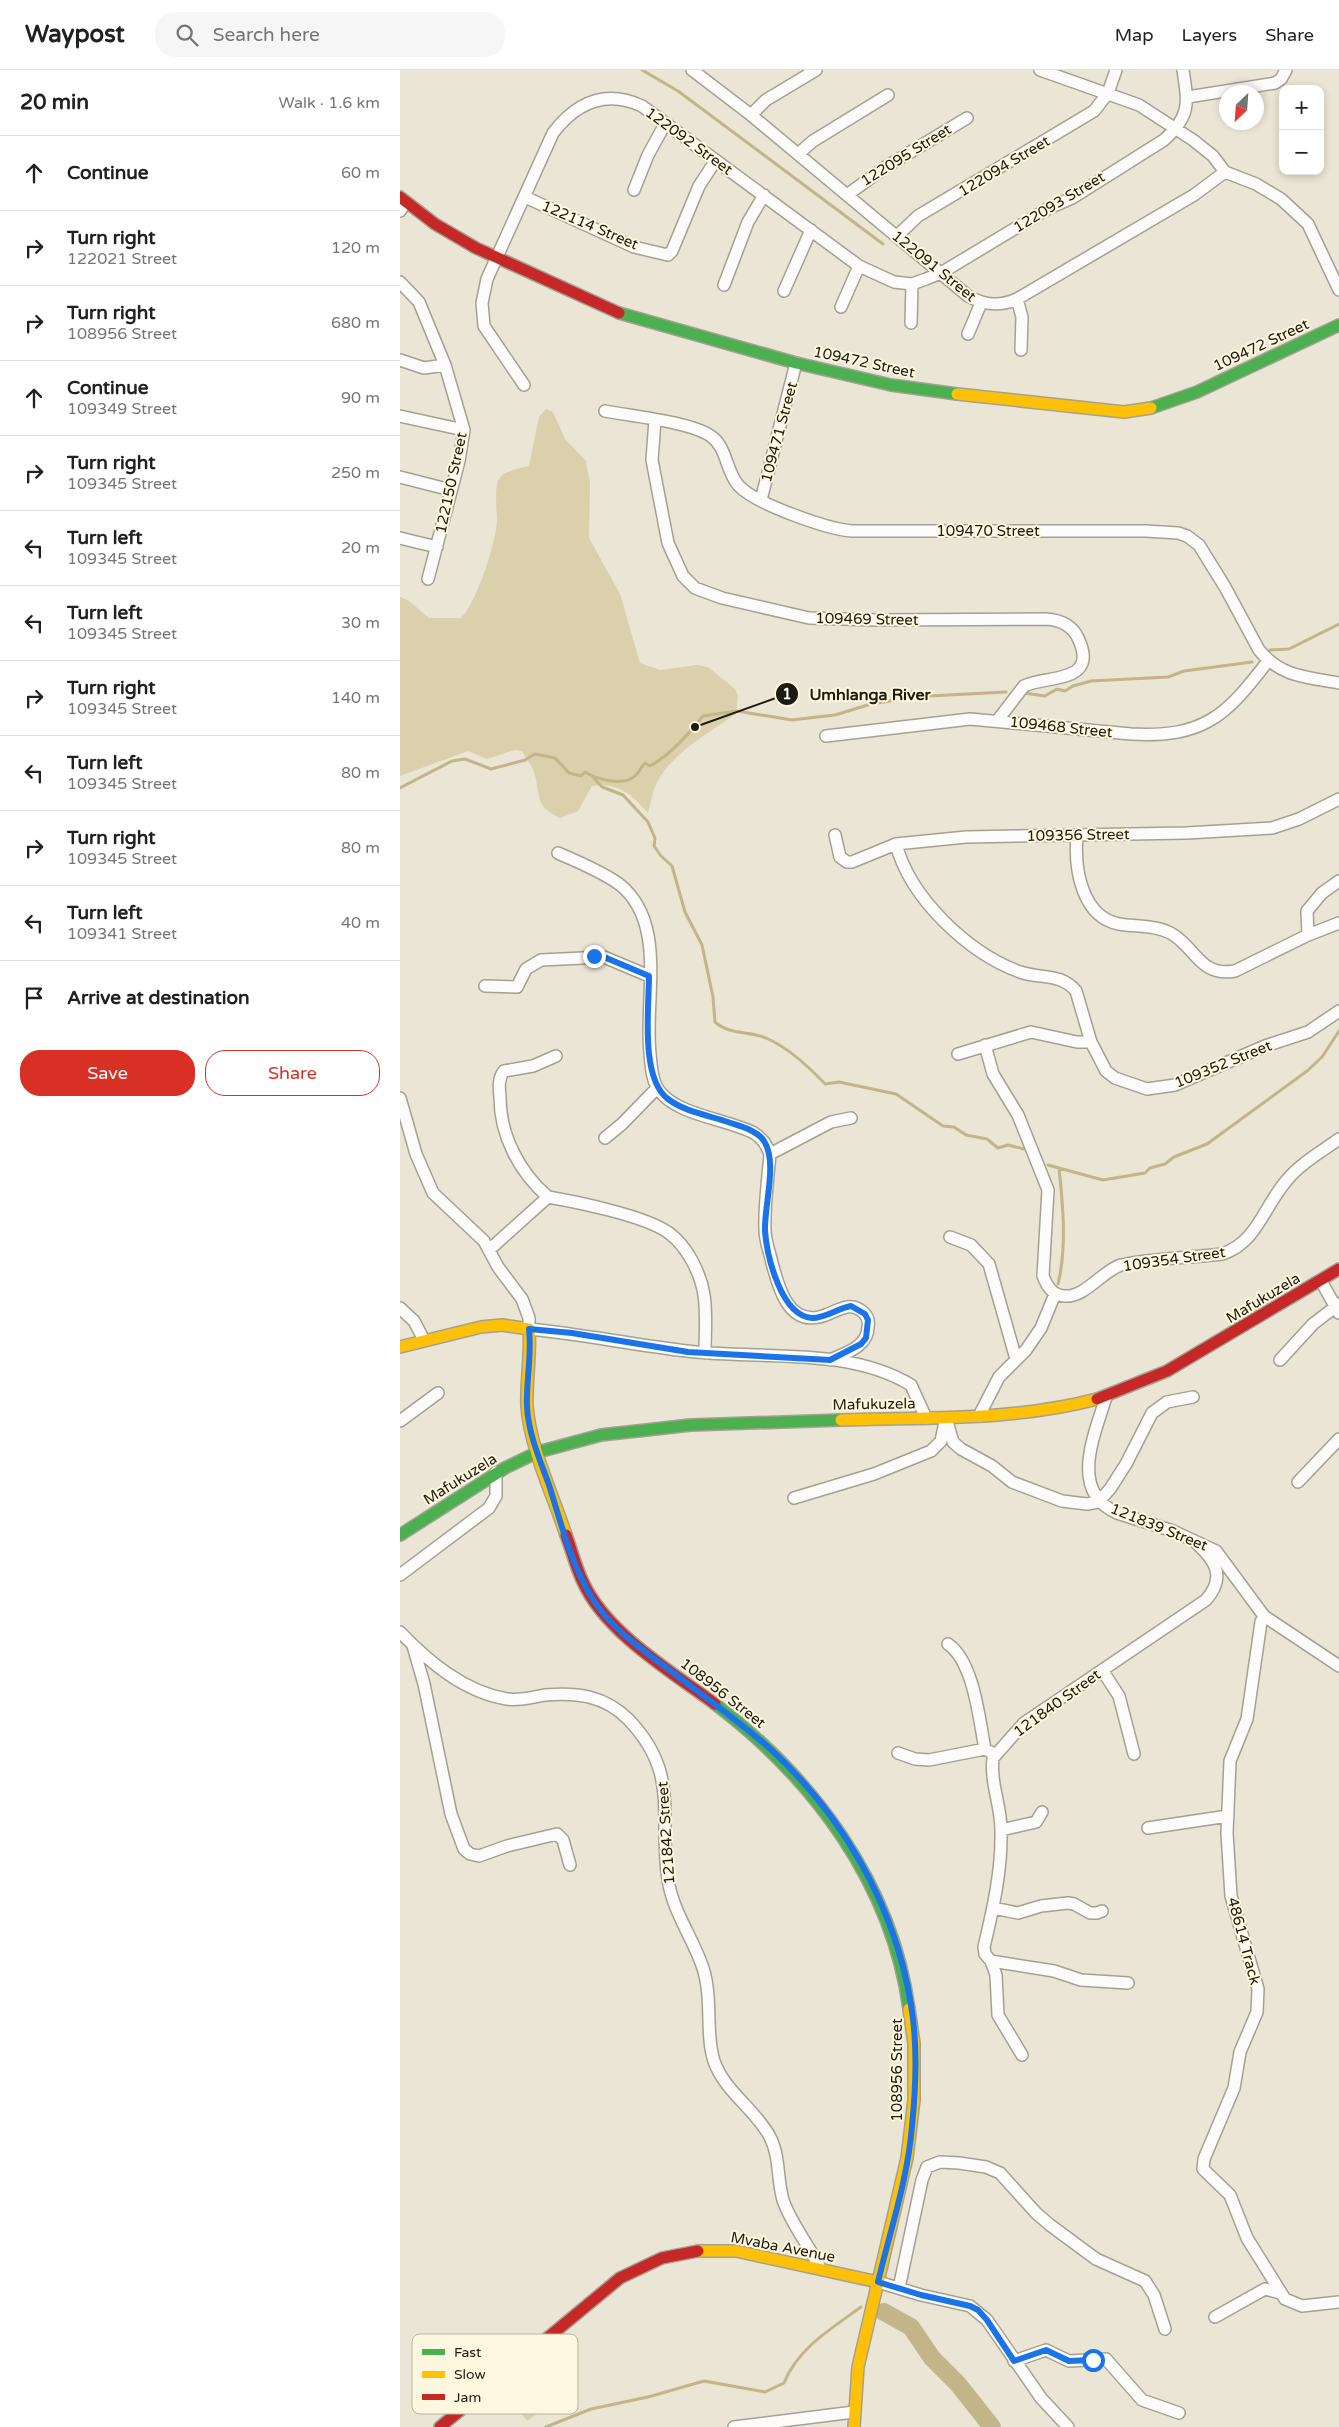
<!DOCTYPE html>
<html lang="en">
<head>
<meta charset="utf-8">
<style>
	:root { --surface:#fff; --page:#f6f6f6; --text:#202124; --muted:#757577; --line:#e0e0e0; --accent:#d93025 }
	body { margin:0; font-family:"Varela Round",sans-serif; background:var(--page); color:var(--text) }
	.controls { position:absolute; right:15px; top:15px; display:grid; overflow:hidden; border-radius:10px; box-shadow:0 2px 8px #0003 }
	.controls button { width:45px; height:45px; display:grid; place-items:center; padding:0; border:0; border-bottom:1px solid var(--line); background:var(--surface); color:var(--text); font:25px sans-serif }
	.compass { position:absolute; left:819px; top:15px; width:45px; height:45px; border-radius:50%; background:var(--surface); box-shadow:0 2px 8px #0003; rotate:205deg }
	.stop { position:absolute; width:15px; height:15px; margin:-11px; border:4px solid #1a73e8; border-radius:50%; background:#fff }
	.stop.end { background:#1a73e8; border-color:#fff; box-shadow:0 1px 5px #0008 }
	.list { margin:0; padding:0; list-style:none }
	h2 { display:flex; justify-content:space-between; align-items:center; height:65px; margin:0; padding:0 20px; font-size:21px }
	h2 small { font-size:16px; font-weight:400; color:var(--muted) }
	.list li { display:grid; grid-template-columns:32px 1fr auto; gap:15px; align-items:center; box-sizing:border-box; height:75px; padding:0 20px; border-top:1px solid var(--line) }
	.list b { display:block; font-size:19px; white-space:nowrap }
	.list p { margin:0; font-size:16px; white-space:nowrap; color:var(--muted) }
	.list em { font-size:16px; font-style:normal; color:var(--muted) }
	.actions { display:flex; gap:10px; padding:15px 20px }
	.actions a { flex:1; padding:11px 0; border:1px solid var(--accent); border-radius:20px; text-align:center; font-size:18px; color:var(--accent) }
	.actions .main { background:var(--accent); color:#fff }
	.icon { flex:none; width:28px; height:28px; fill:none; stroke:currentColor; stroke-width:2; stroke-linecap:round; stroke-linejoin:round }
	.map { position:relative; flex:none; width:939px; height:2357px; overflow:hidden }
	header { display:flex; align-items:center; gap:30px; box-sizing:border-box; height:70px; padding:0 25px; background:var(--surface); border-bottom:1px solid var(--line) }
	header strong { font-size:24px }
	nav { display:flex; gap:28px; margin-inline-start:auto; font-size:18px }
	.search { width:350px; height:45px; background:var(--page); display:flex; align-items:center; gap:12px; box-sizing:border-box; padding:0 18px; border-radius:20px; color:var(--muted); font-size:19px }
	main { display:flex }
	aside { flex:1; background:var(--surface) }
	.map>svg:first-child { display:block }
</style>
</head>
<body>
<header>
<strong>Waypost</strong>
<div class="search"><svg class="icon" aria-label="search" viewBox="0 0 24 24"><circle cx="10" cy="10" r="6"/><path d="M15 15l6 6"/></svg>Search here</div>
<nav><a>Map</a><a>Layers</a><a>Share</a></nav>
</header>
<main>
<aside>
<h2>20 min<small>Walk · 1.6 km</small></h2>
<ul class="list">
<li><svg class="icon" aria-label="ahead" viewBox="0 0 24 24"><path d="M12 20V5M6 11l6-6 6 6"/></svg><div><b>Continue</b></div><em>60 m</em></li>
<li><svg class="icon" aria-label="right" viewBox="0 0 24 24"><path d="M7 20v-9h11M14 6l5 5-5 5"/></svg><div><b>Turn right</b><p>122021 Street</p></div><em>120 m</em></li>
<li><svg class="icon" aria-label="right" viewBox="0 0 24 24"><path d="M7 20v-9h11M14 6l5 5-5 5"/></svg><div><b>Turn right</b><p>108956 Street</p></div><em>680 m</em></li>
<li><svg class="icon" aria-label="ahead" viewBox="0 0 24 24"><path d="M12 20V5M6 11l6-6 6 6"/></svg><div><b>Continue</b><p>109349 Street</p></div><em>90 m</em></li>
<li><svg class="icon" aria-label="right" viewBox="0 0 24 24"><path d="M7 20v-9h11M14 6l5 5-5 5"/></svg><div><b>Turn right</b><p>109345 Street</p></div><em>250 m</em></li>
<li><svg class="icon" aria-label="left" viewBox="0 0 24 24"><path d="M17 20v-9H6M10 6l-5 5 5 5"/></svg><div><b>Turn left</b><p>109345 Street</p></div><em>20 m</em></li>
<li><svg class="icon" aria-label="left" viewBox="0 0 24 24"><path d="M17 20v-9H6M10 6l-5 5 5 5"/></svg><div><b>Turn left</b><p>109345 Street</p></div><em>30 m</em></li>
<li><svg class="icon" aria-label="right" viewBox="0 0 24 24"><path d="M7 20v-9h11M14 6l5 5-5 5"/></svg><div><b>Turn right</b><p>109345 Street</p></div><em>140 m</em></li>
<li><svg class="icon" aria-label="left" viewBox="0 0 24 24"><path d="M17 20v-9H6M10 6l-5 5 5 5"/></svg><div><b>Turn left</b><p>109345 Street</p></div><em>80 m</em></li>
<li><svg class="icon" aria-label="right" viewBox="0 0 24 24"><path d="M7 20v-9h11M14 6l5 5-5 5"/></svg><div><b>Turn right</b><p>109345 Street</p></div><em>80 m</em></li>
<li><svg class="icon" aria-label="left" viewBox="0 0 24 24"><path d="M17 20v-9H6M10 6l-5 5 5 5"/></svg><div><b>Turn left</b><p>109341 Street</p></div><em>40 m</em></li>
<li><svg class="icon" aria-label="arrive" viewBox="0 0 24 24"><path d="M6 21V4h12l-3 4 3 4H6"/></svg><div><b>Arrive at destination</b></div></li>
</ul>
<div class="actions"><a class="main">Save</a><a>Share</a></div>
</aside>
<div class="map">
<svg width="939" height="2357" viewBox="0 0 939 2357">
	<rect width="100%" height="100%" fill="#eae5d4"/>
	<path fill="#dad0ab" d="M146 339 153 342 165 369 186 391 190 413 189 468 220 524 240 593 260 600 297 595 308 597 335 619 338 626 336 644C311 661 274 682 259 709 253 718 251 732 248 743 231 724 219 712 192 716L178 741 160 748C134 736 141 725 134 702 132 695 125 688 122 681L115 680 87 689 68 681 0 706V527L9 531 29 548H61C76 534 96 473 97 451 97 442 94 417 99 409 104 400 119 399 129 396L139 347Z
		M149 2295 168 2322 127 2351 108 2325Z"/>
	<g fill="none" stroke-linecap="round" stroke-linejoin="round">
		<path stroke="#c2b587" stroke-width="3" d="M242 0 278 21 483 174
			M870 580 889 579 939 554
			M624 623 645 626 657 619 665 621 673 616 691 611 768 607 784 601 852 592
			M192 706 202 717 223 725 248 752 255 768 254 776 261 786 272 796 285 842 302 875 313 927 315 952C331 966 348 960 366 968 387 977 410 998 425 1014L439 1012 496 1024 543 1056 554 1057 566 1065 587 1069 598 1078 608 1075 624 1079
			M0 718 52 691 65 689 91 699 125 690 135 684 155 688 169 703 181 706 185 702C196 709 223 717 235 706 239 703 241 697 245 693L250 696C269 686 290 663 303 646L337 641 392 650 435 645 471 634 490 631 502 622H515L529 626 606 622
			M648 1095 703 1110 745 1103 750 1098 765 1094 774 1087 807 1074 907 1001 922 987 939 961
			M658 1214C667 1177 663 1135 659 1098
			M146 2357 191 2339 248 2327 304 2311 365 2322 384 2313C398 2278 431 2259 461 2237"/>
		<path stroke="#c2b587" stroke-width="18" d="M484 2242 511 2257 532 2288 558 2314 592 2357"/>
		<defs>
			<path id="street" d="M292 0 351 45 568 226C584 235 599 237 617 229L794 125 825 102
				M640 0 739 35 793 70 813 86 825 102 856 114 881 129 908 154 939 220
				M788 27 875 13 881 9 886 0
				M351 45 366 30 416 0
				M398 84 413 71 488 25
				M234 120 248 85 265 54
				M447 125 484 98 567 48
				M125 127 234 177 268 185 272 181 299 116 316 90
				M0 141 6 132
				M497 166 518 146 694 41 708 23 716 0
				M0 212 19 232 45 295 64 360 59 391 28 509
				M324 215 348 152 364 125
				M384 221 411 160
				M617 229 622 247 621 280
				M441 237 459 196
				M511 253 512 214
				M568 264 581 233
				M0 290 24 298 45 295
				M124 315 84 256 82 233 87 209 153 63C176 33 205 19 242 36L459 196 494 212 512 214 526 209 541 203 649 138 672 128 764 70C791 46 788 33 783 0
				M205 341C231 346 293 352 312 367 327 378 326 402 339 416 356 434 427 459 452 461H746L778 463 787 466 799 475 825 517 859 580C881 607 906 607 939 613
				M0 346 64 360
				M255 350 252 390 268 473 283 506 295 518 322 528 409 548 477 550 646 549C660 550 672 555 678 568 700 614 647 605 624 616L597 651
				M0 407 51 420
				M361 430 396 293
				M0 468 37 477
				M426 666 570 649 731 664C804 668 826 646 868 591
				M435 765 440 787 447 792H452L496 774 566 767 787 763 872 758 899 749 939 729
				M677 766C674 799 682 847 719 854 736 857 757 855 772 864 796 878 800 907 835 901L908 865 939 853
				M496 774C510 828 568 883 620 902 641 909 661 903 676 921L691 972 706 1001 715 1008 747 1019 775 1015 865 976 908 962 939 941
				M158 783C178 792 201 801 219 814 268 852 244 930 250 983 251 995 252 1014 261 1023 281 1046 327 1049 354 1063 363 1069 366 1074 370 1084 368 1109 364 1135 365 1160 365 1171 370 1183 372 1193 378 1215 387 1254 419 1247 435 1244 449 1228 464 1243 468 1247 469 1252 468 1257 468 1277 445 1283 430 1290
				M908 865 907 841 922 823 939 811
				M85 916 117 917 126 899 141 890 204 887 249 906
				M585 975 593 1004 618 1045 648 1120 643 1206C647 1216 652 1225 664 1226 685 1228 702 1201 721 1195 752 1188 790 1188 822 1184 857 1173 864 1136 887 1110 901 1093 921 1082 939 1069
				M558 984 631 962 677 972H691
				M0 1028 16 1084 33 1123 84 1171 98 1197 122 1229 129 1248V1259C182 1264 234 1275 287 1281 359 1290 447 1276 511 1315L526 1348
				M205 1068 222 1054 257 1018
				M370 1084 431 1052 451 1048
				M148 1127C177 1132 246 1146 269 1163 287 1176 301 1204 304 1225 307 1244 305 1264 305 1283
				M550 1167 571 1175 589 1194 616 1289
				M89 1180 148 1127C119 1102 100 1065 100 1027 99 1018 98 1008 104 1001L133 996 156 986
				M921 1211 939 1243
				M0 1238 14 1251 24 1270
				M880 1290 913 1254 939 1234
				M706 1327C695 1364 668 1421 717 1443L773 1461 816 1481 864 1546 939 1596
				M579 1346 599 1307 626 1280 641 1258 655 1224
				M546 1348 553 1372 561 1379 592 1396 612 1412 662 1431 687 1434 698 1432 710 1419 726 1394 752 1343 767 1332 793 1327
				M0 1351 38 1323
				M898 1412 939 1369
				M394 1428 474 1404 531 1381 541 1371 545 1352
				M0 1505 89 1438 96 1426V1402
				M864 1546 861 1552 847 1649 830 1691 827 1763 831 1826 858 1919 857 1942 840 1982 834 2018 804 2089 803 2099 830 2125 847 2168 885 2229 902 2236 939 2232
				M0 1562C29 1592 64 1622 107 1629 120 1631 133 1627 145 1625 177 1622 205 1626 228 1649 281 1704 258 1745 268 1810 273 1842 293 1868 303 1898 313 1930 305 1964 314 1991 324 2021 356 2040 370 2067 380 2086 377 2110 383 2130 391 2154 409 2175 420 2198
				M548 1574C574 1592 579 1649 585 1679L594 1684
				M13 1576 24 1614 51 1744 64 1779 70 1784 79 1786 107 1776 157 1764 163 1770 170 1795
				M702 1600 719 1626 734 1684
				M498 1683 515 1689 529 1690 585 1679
				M748 1758 828 1746
				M601 1760 636 1752 642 1742
				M593 1838 618 1843 641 1836 668 1833 674 1834 690 1843H697L702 1841
				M591 1891 596 1905 598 1945 622 1985
				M728 1913 681 1910 654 1901 591 1891 585 1884 584 1877C593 1839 602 1800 601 1760 601 1735 590 1713 593 1688L624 1653 806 1530C828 1505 813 1488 793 1470
				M478 2212 521 2225 570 2236 587 2250 641 2328 668 2357
				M499 2218 522 2110 527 2097 540 2092 559 2093 586 2097 600 2103 636 2143 650 2155 696 2189 745 2211 754 2225 765 2259
				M815 2247 865 2219 880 2223
				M614 2291 646 2280 669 2291 706 2289 742 2330 779 2343
				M334 2357 454 2342"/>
			<path id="fast" d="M219 243 396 293 491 315 557 324
				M751 338 797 322 939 255
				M0 1465 105 1398 138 1382 201 1365 291 1355 441 1350
				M315 1634C414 1709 492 1814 509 1939"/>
			<path id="slow" d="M557 324 724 342 751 338
				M0 1277 81 1257 102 1255 129 1259C131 1285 126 1310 127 1336 130 1378 153 1425 166 1465
				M441 1350C526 1347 614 1351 697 1329
				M298 2181H336L478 2212
				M454 2357 458 2297 507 2088 514 2030V1973L509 1939"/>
			<path id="jam" d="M0 127 35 154 76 178 219 243
				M697 1329 767 1301 939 1199
				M166 1465C172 1481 176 1498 183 1512 206 1563 272 1602 315 1634
				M40 2357 220 2208 262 2188 298 2181"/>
		</defs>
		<use href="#street" stroke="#a4a194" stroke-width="14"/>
		<use href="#fast" stroke="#a4a194" stroke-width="14"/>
		<use href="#slow" stroke="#a4a194" stroke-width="14"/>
		<use href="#jam" stroke="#a4a194" stroke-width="14"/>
		<use href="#street" stroke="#fcfbf9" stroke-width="11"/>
		<use href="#fast" stroke="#4caf50" stroke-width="11"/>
		<use href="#slow" stroke="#ffc107" stroke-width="11"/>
		<use href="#jam" stroke="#c62828" stroke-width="11"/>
	</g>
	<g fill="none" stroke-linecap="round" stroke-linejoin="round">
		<path stroke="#1a73e8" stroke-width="6" d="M194 886 204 887 249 906C249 937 240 1008 268 1029 285 1042 308 1045 328 1052 339 1056 357 1060 364 1071 378 1092 364 1136 365 1161 367 1186 381 1246 412 1248 426 1248 438 1238 451 1236L465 1244 468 1250 466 1268 461 1274 430 1290 288 1282 172 1263 129 1259C132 1286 126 1310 127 1336 128 1363 140 1390 149 1415 161 1453 171 1494 192 1528 210 1557 240 1578 268 1599 301 1624 336 1649 367 1676 442 1743 495 1836 511 1935 518 1975 516 2017 512 2056 508 2108 490 2161 478 2212L521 2225 570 2236 578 2240 587 2250 614 2291 646 2280 669 2291 693 2290"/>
	</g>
	<g text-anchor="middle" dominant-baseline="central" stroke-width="4" stroke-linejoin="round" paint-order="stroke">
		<g font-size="15" fill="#1d1a0f" stroke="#fef7df">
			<text transform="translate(289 71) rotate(36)">122092 Street</text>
			<text transform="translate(506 85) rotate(-32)">122095 Street</text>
			<text transform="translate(604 96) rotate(-31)">122094 Street</text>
			<text transform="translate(659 132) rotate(-31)">122093 Street</text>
			<text transform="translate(190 155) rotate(23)">122114 Street</text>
			<text transform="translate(534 196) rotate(39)">122091 Street</text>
			<text transform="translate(861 275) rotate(-25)">109472 Street</text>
			<text transform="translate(464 292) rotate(12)">109472 Street</text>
			<text transform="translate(379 362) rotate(-75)">109471 Street</text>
			<text transform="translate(51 413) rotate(-78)">122150 Street</text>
			<text x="588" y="461">109470 Street</text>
			<text transform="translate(467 549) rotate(1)">109469 Street</text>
			<text transform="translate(661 657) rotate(6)">109468 Street</text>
			<text transform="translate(678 765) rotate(-1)">109356 Street</text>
			<text transform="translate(823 994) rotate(-22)">109352 Street</text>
			<text transform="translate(774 1189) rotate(-8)">109354 Street</text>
			<text transform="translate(863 1228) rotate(-31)">Mafukuzela</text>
			<text transform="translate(474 1334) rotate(-1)">Mafukuzela</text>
			<text transform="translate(60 1409) rotate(-32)">Mafukuzela</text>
			<text transform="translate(759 1457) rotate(22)">121839 Street</text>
			<text transform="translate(323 1623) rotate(38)">108956 Street</text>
			<text transform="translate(657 1633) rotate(-36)">121840 Street</text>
			<text transform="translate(266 1763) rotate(-94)">121842 Street</text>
			<text transform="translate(844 1871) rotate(75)">48614 Track</text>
			<text transform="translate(497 2000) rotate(-90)">108956 Street</text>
			<text transform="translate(383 2177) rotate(11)">Mvaba Avenue</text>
		</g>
	</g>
	<rect x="12" y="2264" width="166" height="80" rx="8" fill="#fef7df" stroke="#bab5a1" stroke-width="1"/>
	<rect x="22" y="2279" width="23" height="6" fill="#4caf50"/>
	<rect x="22" y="2301" width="23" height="7" fill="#ffc107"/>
	<rect x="22" y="2324" width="23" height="6" fill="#c62828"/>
	<g font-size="14" fill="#1d1a0f">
		<text x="54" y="2287">Fast</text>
		<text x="54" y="2309">Slow</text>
		<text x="54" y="2332">Jam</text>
	</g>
	<path fill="none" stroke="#1d1a0f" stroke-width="2" d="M295 657L387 624"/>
	<g fill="#1d1a0f" stroke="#fef7df" stroke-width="2">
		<circle cx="295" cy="657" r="5"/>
		<circle cx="387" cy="624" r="12"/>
	</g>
	<g font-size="15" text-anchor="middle" font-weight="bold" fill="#fff">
		<text x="387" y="629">1</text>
	</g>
	<g font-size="16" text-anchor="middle" font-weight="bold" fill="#1d1a0f" stroke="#fef7df" stroke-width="4" stroke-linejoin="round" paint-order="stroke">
		<text x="470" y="630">Umhlanga River</text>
	</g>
</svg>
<div class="controls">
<button>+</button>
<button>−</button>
</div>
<svg class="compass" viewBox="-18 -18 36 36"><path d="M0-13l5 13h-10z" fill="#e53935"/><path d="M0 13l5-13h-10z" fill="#757577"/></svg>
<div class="stop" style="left:693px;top:2290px"></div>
<div class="stop end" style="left:194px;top:886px"></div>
</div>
</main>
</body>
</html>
